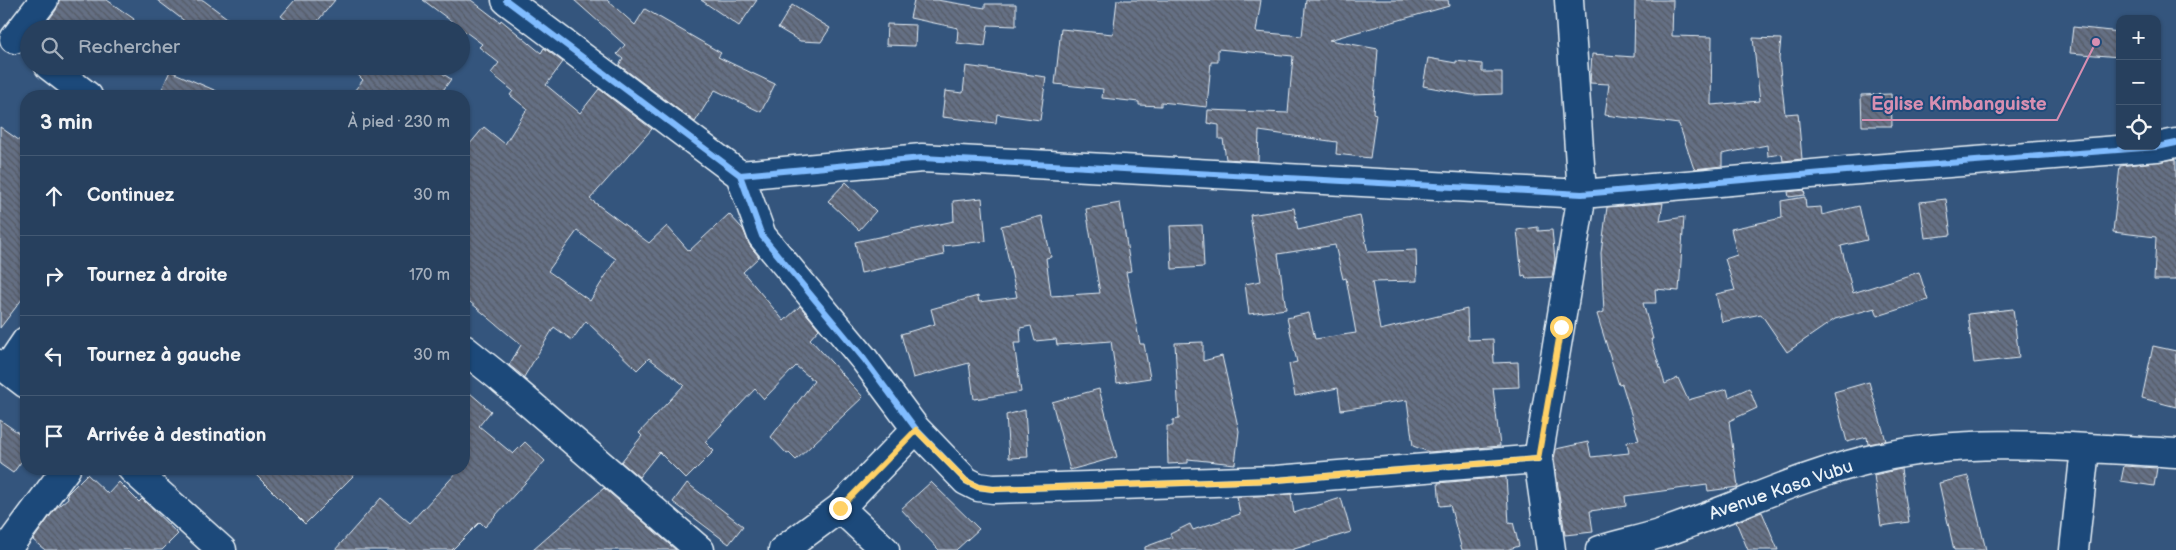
<!DOCTYPE html>
<html lang="fr">
<head>
<meta charset="utf-8">
<style>
	:root { --surface:#27405e; --page:#334b67; --text:#f1f3f6; --muted:#a4afbc; --line:#435973 }
	body { margin:0; font-family:"Balsamiq Sans",sans-serif; background:var(--page); color:var(--text) }
	.controls { position:absolute; right:15px; top:15px; display:grid; overflow:hidden; border-radius:10px; box-shadow:0 1px 4px #0004 }
	.controls button { width:45px; height:45px; display:grid; place-items:center; padding:0; border:0; border-bottom:1px solid var(--line); background:var(--surface); color:var(--text); font:25px sans-serif }
	.stop { position:absolute; width:15px; height:15px; margin:-11px; border:4px solid #ffd166; border-radius:50%; background:#fff }
	.stop.end { background:#ffd166; border-color:#fff; box-shadow:0 1px 5px #0008 }
	.list { margin:0; padding:0; list-style:none }
	h2 { display:flex; justify-content:space-between; align-items:center; height:65px; margin:0; padding:0 20px; font-size:21px }
	h2 small { font-size:16px; font-weight:400; color:var(--muted) }
	.list li { display:grid; grid-template-columns:32px 1fr auto; gap:15px; align-items:center; box-sizing:border-box; height:80px; padding:0 20px; border-top:1px solid var(--line) }
	.list b { display:block; font-size:19px; white-space:nowrap }
	.list em { font-size:16px; font-style:normal; color:var(--muted) }
	.icon { flex:none; width:28px; height:28px; fill:none; stroke:currentColor; stroke-width:2; stroke-linecap:round; stroke-linejoin:round }
	.map { position:relative; flex:none; width:2176px; height:550px; overflow:hidden }
	.search { position:absolute; background:var(--surface); box-shadow:0 1px 4px #0004; left:20px; top:20px; width:450px; height:55px; display:flex; align-items:center; gap:12px; box-sizing:border-box; padding:0 18px; border-radius:28px; color:var(--muted); font-size:19px }
	.panel { position:absolute; background:var(--surface); box-shadow:0 1px 4px #0004; left:20px; top:90px; width:450px; height:385px; border-radius:20px }
	.map>svg:first-child { display:block }
</style>
</head>
<body>
<div class="map">
<svg width="2176" height="550" viewBox="0 0 2176 550">
	<defs>
		<pattern id="building-back-hatch" width="6" height="6" patternUnits="userSpaceOnUse" patternTransform="scale(1.25)"><rect width="6" height="6" fill="#656f84"/><path d="M-1 5l2 2M0 0l6 6M5-1l2 2" fill="none" stroke="#545a64"/></pattern>
	</defs>
	<rect width="100%" height="100%" fill="#34557d"/>
	<filter id="ink" filterUnits="userSpaceOnUse"><feTurbulence type="fractalNoise" baseFrequency=".02" numOctaves="2"/><feDisplacementMap in="SourceGraphic" scale="10" xChannelSelector="R" yChannelSelector="G"/><feConvolveMatrix kernelMatrix="1 2 1 2 8 2 1 2 1" color-interpolation-filters="sRGB"/></filter>
	<g filter="url(#ink)">
		<path fill="url(#building-back-hatch)" stroke="#e8f1f8" fill-rule="evenodd" d="M59 0H107L134 19 129 29H56L47 22 56 10Z
			M157 0H203L242 29H195Z
			M295 0H335L311 29H297L281 16Z
			M423 0H471L500 22 501 20 541 53 544 48 563 62 546 85 580 113 599 89 652 129 590 199 649 243 667 226 689 251 729 214 743 229 750 246 759 257 743 272 784 321 800 306 819 329 810 339 863 397 796 460 789 453 787 454 771 437 814 381 796 366 764 399 755 389 705 442 714 451 686 479 659 452 639 477 621 462 642 436 639 433 684 385 649 358 637 370 586 321 572 340 554 327 524 377 509 365 521 345 464 297V151L484 127 505 144 527 109 510 95 513 91 491 73 499 63 479 47 482 44ZM577 231 616 259 590 301 548 271Z
			M574 0H607L635 25 645 9 721 53 718 57 775 84 761 112 715 90 695 122 619 65 623 59 617 54 625 45Z
			M701 0H757L739 26Z
			M914 0H937L985 8V4H1016V26L988 25 985 46 957 43 958 28 910 18Z
			M1117 0H1261L1256 32 1302 36 1306 0H1448L1449 6 1329 40 1378 49 1373 113 1376 114 1370 158 1336 154 1337 142 1259 131 1258 161 1226 159 1223 139H1219V125L1207 123 1208 110 1288 113 1293 56 1218 49V62H1211L1207 107 1161 102V106L1139 105V102L1102 98 1103 89 1055 84 1061 29 1113 34Z
			M1635 0H1673L1672 36 1712 37 1711 105 1760 101 1753 38 1781 39 1779 59 1785 114 1798 113 1802 159 1783 161 1782 154 1768 156 1767 145 1722 154V166L1694 169 1679 124 1605 115 1609 84 1590 83 1592 54 1634 57Z
			M792 5 830 28 821 42 800 41 778 28Z
			M887 24 916 25 915 46 886 45Z
			M2073 27 2120 32V57L2070 53Z
			M1428 58 1456 63V61L1482 64V72H1502V94L1472 95 1423 86Z
			M349 66H431L451 79 439 96H350L363 80Z
			M966 66 1046 77 1040 120 997 114 996 123 942 117 945 91 963 93Z
			M170 71 228 96H159Z
			M1891 94 1892 126H1862L1861 95Z
			M0 127 26 145V294L0 328Z
			M2176 159V280H2154L2156 237 2113 232 2120 166Z
			M846 182 876 211 859 230 828 201Z
			M1804 190 1805 195 1789 197 1788 192Z
			M1805 197 1806 208 1821 207 1822 215 1859 206 1867 240 1841 246 1853 293 1919 272 1928 300 1878 316 1875 308 1835 319 1787 352 1761 314 1722 322 1716 294 1735 290 1725 259 1737 255 1731 229 1782 218 1781 201Z
			M982 198 986 241 943 246 944 255 861 273 855 242 954 221 953 201Z
			M1946 199 1951 235 1925 238 1920 202Z
			M1120 203 1131 271 1126 272 1140 344H1144L1150 378 1117 383 1111 341 1057 345 1056 339 1035 341 1031 326 1020 328 1021 343H1014L1021 392 974 399 969 363 913 378 901 334 935 324 931 309 978 296 979 302 1017 297 1001 226 1042 216 1051 257 1046 258 1051 296 1100 293 1086 209Z
			M1663 203 1660 221 1684 217 1679 291 1655 289 1656 303H1643L1653 339H1651L1665 384 1678 378 1688 400 1727 389 1729 397 1749 388 1757 408 1729 421 1738 487 1708 491 1707 485 1625 496 1626 506 1590 511 1593 532 1565 535 1554 459 1556 449 1588 442 1591 457 1629 453 1627 442 1639 440 1622 384 1619 385 1597 314 1604 312 1601 253 1607 207Z
			M1294 208 1298 230 1360 216 1368 252 1416 250 1417 281 1372 282 1380 330 1467 309 1468 340 1493 339 1494 363 1518 362 1519 387 1493 388 1500 446 1429 452 1413 446 1407 400 1341 410 1338 388 1295 396 1289 364 1297 362 1287 318 1309 313 1315 339 1356 333 1346 278 1343 279 1335 245 1278 254 1286 309 1249 314 1245 284 1261 281 1250 215Z
			M1202 225 1204 267 1172 269 1170 226Z
			M1538 227V231L1552 230 1555 260 1552 277 1526 278 1525 275 1522 276 1517 230Z
			M2013 309 2019 358 1974 363 1968 314Z
			M1203 342V361L1222 356 1239 431 1235 464 1188 459V463L1168 464 1167 426H1173V420L1179 419 1175 343Z
			M2153 346 2176 351V407L2142 398Z
			M1869 382 1886 441 1868 444 1867 437 1847 442 1834 392Z
			M464 388 491 411 479 426 513 454 525 442 545 461 485 527 480 522 452 550H335L381 498 410 523 460 469H464Z
			M1099 389 1117 457 1070 470 1052 402Z
			M1025 410 1028 457 1009 458 1006 415Z
			M0 420 26 438V455L13 473 0 464Z
			M2124 466 2157 468 2154 486 2121 481Z
			M250 469H360L305 524Z
			M1901 469 1909 522 1881 526 1874 475Z
			M87 474 108 494 119 482 139 502 142 499 178 534 162 550H45L33 540 55 509 68 498 67 494Z
			M1968 476 1986 550H1954L1939 483Z
			M1506 477 1509 523 1513 522 1519 546 1506 550H1462L1450 505 1440 506 1438 483Z
			M931 482 979 529 956 550H939L901 509Z
			M687 483 743 526 729 544 673 502Z
			M604 488 676 550H533Z
			M1291 494 1294 513 1341 498 1351 532 1291 550H1145V547L1172 537 1170 534 1190 524 1193 530 1240 514 1237 497Z
			M1762 512 1778 550H1748L1736 522Z"/>
		<g fill="none" stroke-linecap="round" stroke-linejoin="round">
			<defs>
				<path id="street" d="M506 0 740 175 762 236 864 359 916 429 966 481 978 487 993 489 1276 480 1538 459
					M14 39 44 0
					M49 66 88 96
					M740 175 922 158 1582 194 1846 171 2157 147 2176 143
					M464 349 499 377 700 550
					M0 364 26 384
					M7 369 26 341
					M132 469 222 550
					M840 508 885 550
					M6 550 66 469
					M783 550 840 508 916 429
					M1551 550 1538 459 1582 194 1569 0
					M1600 550C1619 544 1639 540 1659 534 1732 510 1801 474 1877 458 1975 436 2077 448 2176 453
					M2074 550 2085 449"/>
			</defs>
			<use href="#street" stroke="#e8f1f8" stroke-width="31"/>
			<use href="#street" stroke="#1f4a7a" stroke-width="28"/>
			<defs>
				<path id="cycleway" d="M506 0 740 175 762 236 864 359 916 429 966 481 978 487 993 489 1276 480 1538 459
					M740 175 922 158 1582 194 1846 171 2157 147 2176 143"/>
			</defs>
			<use href="#cycleway" stroke="#1f4a7a" stroke-width="9"/>
			<use href="#cycleway" stroke="#80bcff" stroke-width="6"/>
		</g>
	</g>
	<g fill="none" stroke-linecap="round" stroke-linejoin="round" filter="url(#ink)">
		<path stroke="#ffd166" stroke-width="6" d="M840 508 916 430 966 481 978 487 993 489 1276 480 1538 459 1561 327"/>
	</g>
	<g text-anchor="middle" dominant-baseline="central" stroke-width="4" stroke-linejoin="round" paint-order="stroke">
		<g font-size="18" fill="#e8f1f8" stroke="#1f4a7a">
			<text transform="translate(1781 490) rotate(-19)">Avenue Kasa Vubu</text>
		</g>
	</g>
	<path fill="none" stroke="#d78fb1" stroke-width="2" d="M2096 42L2057 120H1862"/>
	<circle fill="#d78fb1" stroke="#1f4a7a" stroke-width="2" cx="2096" cy="42" r="5"/>
	<g font-size="19" text-anchor="middle" font-weight="bold" fill="#d78fb1" stroke="#1f4a7a" stroke-width="4" stroke-linejoin="round" paint-order="stroke">
		<text x="1959" y="110">Eglise Kimbanguiste</text>
	</g>
</svg>
<div class="controls">
<button>+</button>
<button>−</button>
<button><svg class="icon" aria-label="locate" viewBox="0 0 24 24"><circle cx="12" cy="12" r="6"/><path d="M12 2v4M12 18v4M2 12h4M18 12h4"/></svg></button>
</div>
<div class="stop" style="left:1561px;top:327px"></div>
<div class="stop end" style="left:840px;top:508px"></div>
<div class="search"><svg class="icon" aria-label="search" viewBox="0 0 24 24"><circle cx="10" cy="10" r="6"/><path d="M15 15l6 6"/></svg>Rechercher</div>
<section class="panel">
<h2>3 min<small>À pied · 230 m</small></h2>
<ul class="list">
<li><svg class="icon" aria-label="ahead" viewBox="0 0 24 24"><path d="M12 20V5M6 11l6-6 6 6"/></svg><div><b>Continuez</b></div><em>30 m</em></li>
<li><svg class="icon" aria-label="right" viewBox="0 0 24 24"><path d="M7 20v-9h11M14 6l5 5-5 5"/></svg><div><b>Tournez à droite</b></div><em>170 m</em></li>
<li><svg class="icon" aria-label="left" viewBox="0 0 24 24"><path d="M17 20v-9H6M10 6l-5 5 5 5"/></svg><div><b>Tournez à gauche</b></div><em>30 m</em></li>
<li><svg class="icon" aria-label="arrive" viewBox="0 0 24 24"><path d="M6 21V4h12l-3 4 3 4H6"/></svg><div><b>Arrivée à destination</b></div></li>
</ul>
</section>
</div>
</body>
</html>
